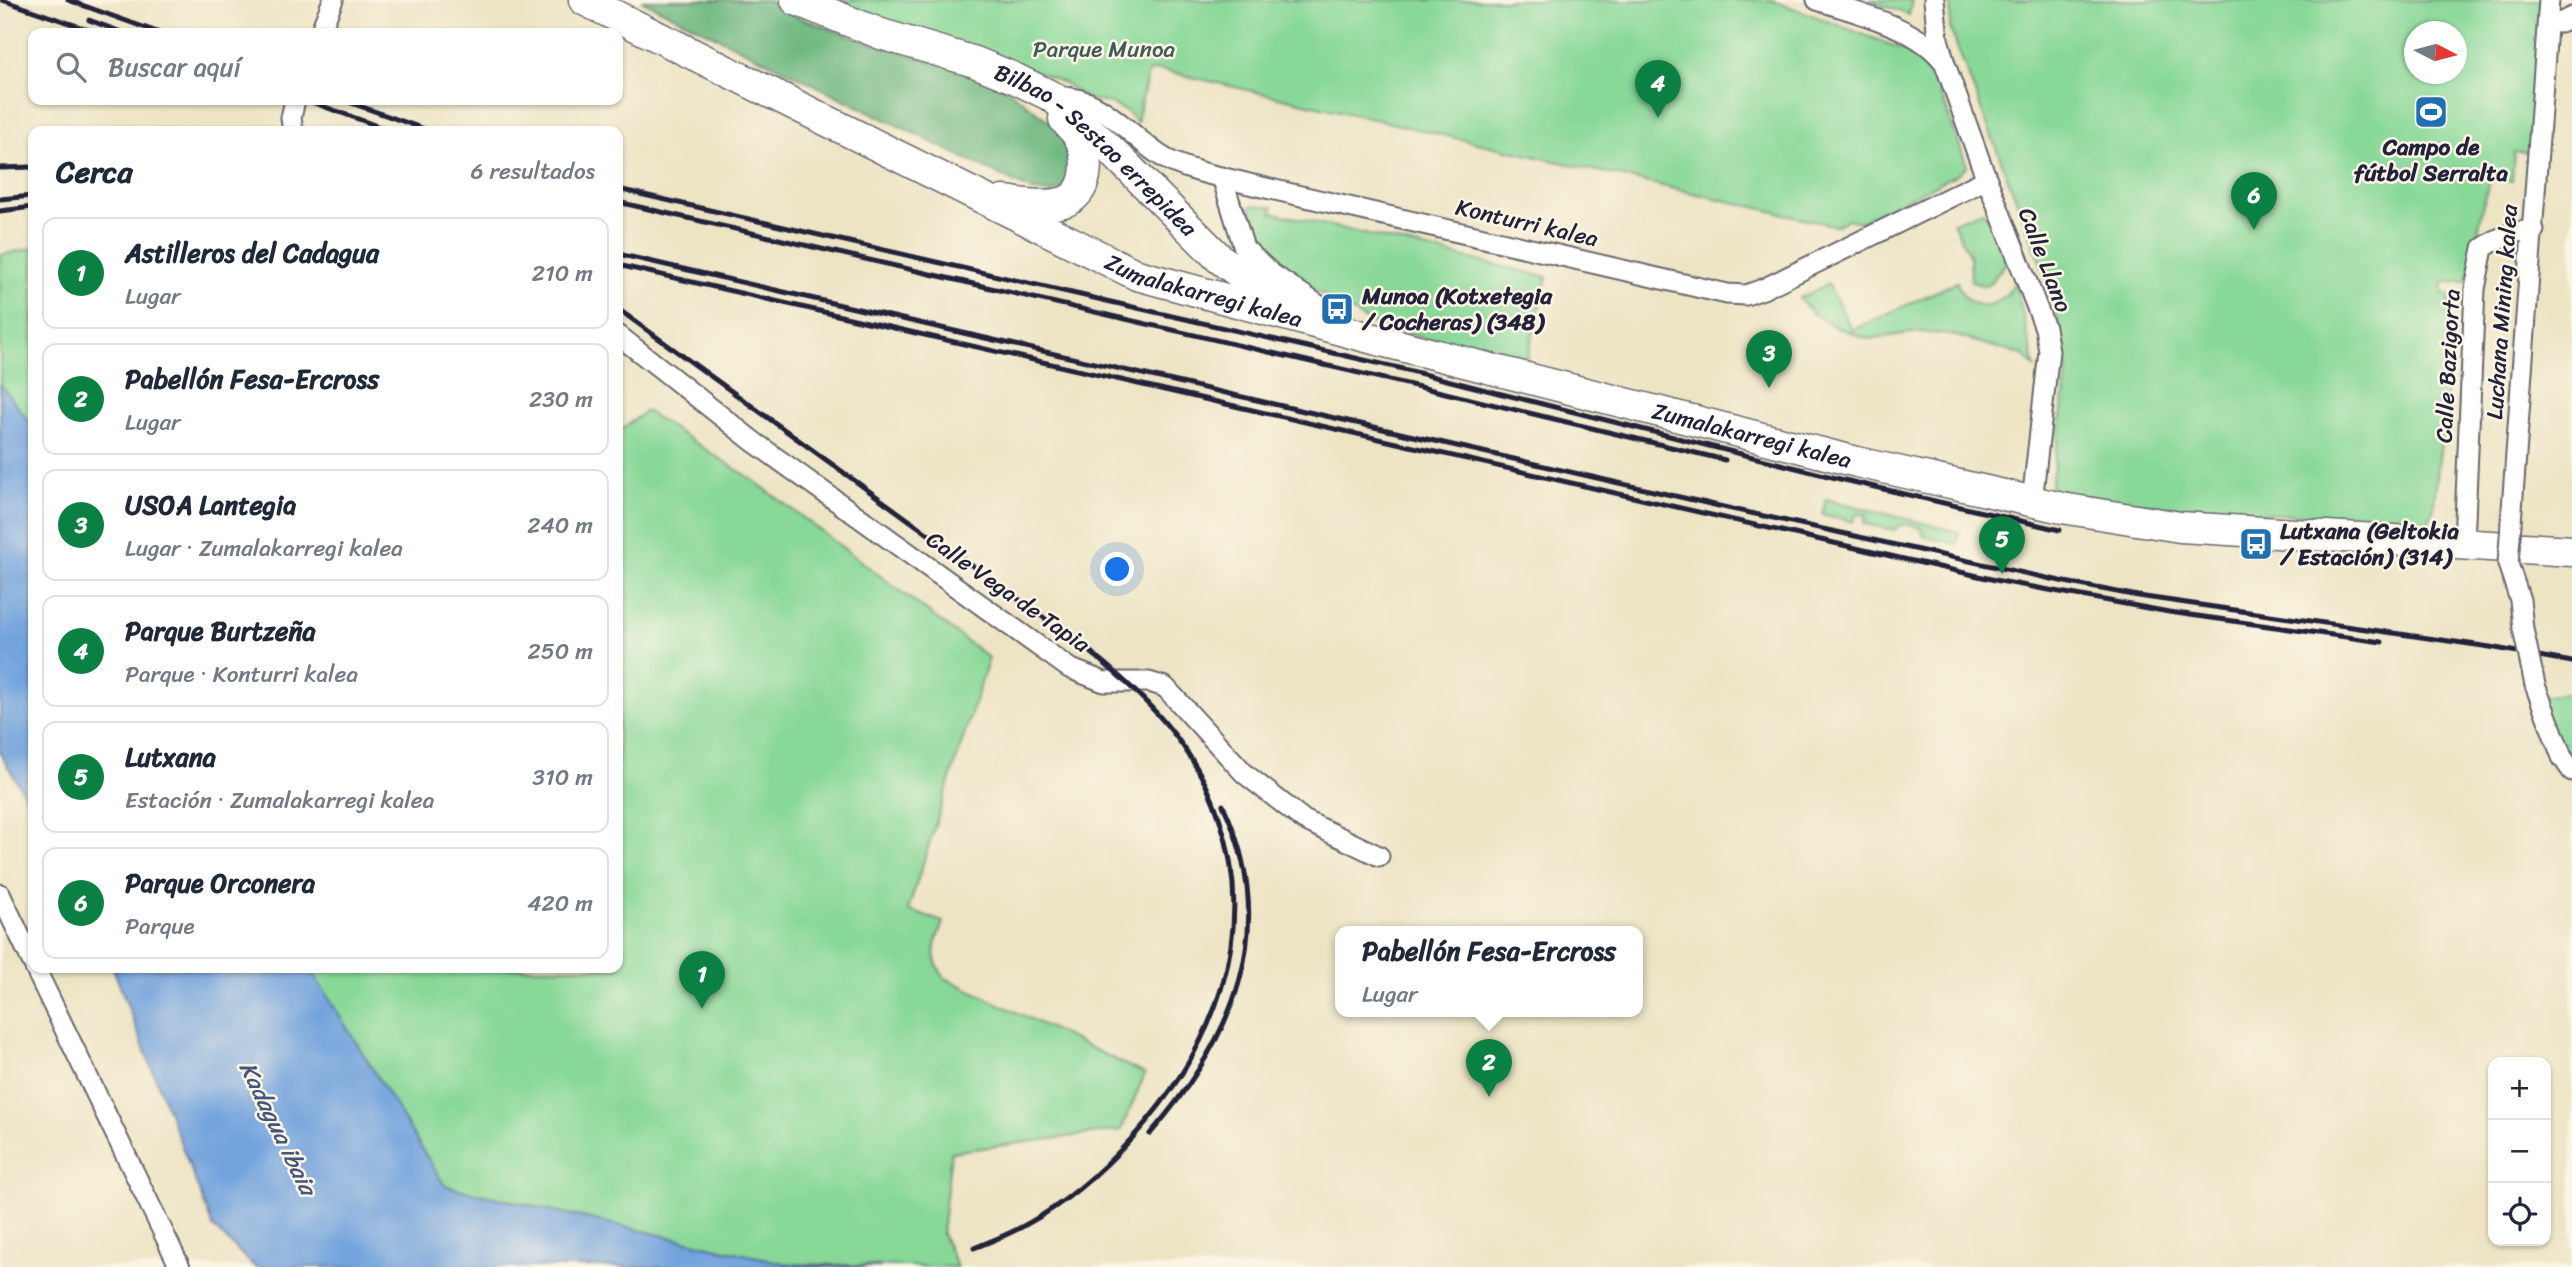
<!DOCTYPE html>
<html lang="es">
<head>
<meta charset="utf-8">
<style>
	:root { --surface:#fff; --page:#f2f2f3; --text:#1f2937; --muted:#747a83; --line:#e0e1e3; --accent:#0b8043 }
	body { margin:0; font-family:Sriracha,sans-serif; background:var(--page); color:var(--text) }
	.controls { position:absolute; right:21px; bottom:21px; display:grid; overflow:hidden; border-radius:14px; box-shadow:0 2px 5px #0004 }
	.controls button { width:63px; height:63px; display:grid; place-items:center; padding:0; border:0; border-bottom:2px solid var(--line); background:var(--surface); color:var(--text); font:35px sans-serif }
	.compass { position:absolute; left:2404px; top:21px; width:63px; height:63px; border-radius:50%; background:var(--surface); box-shadow:0 2px 5px #0004; rotate:96deg }
	.you { position:absolute; left:1118px; top:570px; width:24px; height:24px; margin:-18px; border:5px solid #fff; border-radius:50%; background:#1a73e8; box-shadow:0 0 0 10px #1a73e833 }
	.badge { display:grid; place-items:center; width:46px; height:46px; border-radius:50%; background:var(--accent); color:#fff; font-size:23px; font-weight:700 }
	.pin { position:absolute; translate:-50% -58px; filter:drop-shadow(0 2px 4px #0008) }
	.pin::after { content:''; position:absolute; top:37px; width:24px; height:21px; background:inherit; clip-path:polygon(0 0,100% 0,50% 100%) }
	.popup { position:absolute; left:1335px; top:926px; width:308px; height:91px; box-sizing:border-box; display:grid; place-content:center; border-radius:14px; background:var(--surface); filter:drop-shadow(0 2px 5px #0005); font-size:23px; white-space:nowrap; color:var(--muted) }
	.popup b { font-size:26px; color:var(--text) }
	.popup::after { content:''; position:absolute; left:50%; top:100%; margin-left:-14px; border:14px solid transparent; border-top-color:var(--surface) }
	.list { margin:0; padding:0; list-style:none }
	h2 { display:flex; justify-content:space-between; align-items:center; height:91px; margin:0; padding:0 28px; font-size:30px }
	h2 small { font-size:23px; font-weight:400; color:var(--muted) }
	.list li { display:grid; grid-template-columns:46px 1fr auto; gap:21px; align-items:center; box-sizing:border-box; height:112px; margin:0 14px 14px; padding:0 14px; border:2px solid var(--line); border-radius:14px }
	.list b { display:block; font-size:26px; white-space:nowrap }
	.list p { margin:0; font-size:23px; white-space:nowrap; color:var(--muted) }
	.list em { font-size:23px; font-style:normal; color:var(--muted) }
	.icon { flex:none; width:38px; height:38px; fill:none; stroke:currentColor; stroke-width:2; stroke-linecap:round; stroke-linejoin:round }
	.map { position:relative; flex:none; width:2572px; height:1267px; overflow:hidden }
	.search { position:absolute; background:var(--surface); box-shadow:0 2px 5px #0004; left:28px; top:28px; width:595px; height:77px; display:flex; align-items:center; gap:18px; box-sizing:border-box; padding:0 24px; border-radius:14px; color:var(--muted); font-size:26px }
	.panel { position:absolute; background:var(--surface); box-shadow:0 2px 5px #0004; left:28px; top:126px; width:595px; height:847px; border-radius:14px }
	.map>svg:first-child { display:block }
</style>
</head>
<body>
<div class="map">
<svg width="2572" height="1267" viewBox="0 0 2572 1267">
	<rect width="100%" height="100%" fill="#fcf5e5"/>
	<filter id="ink" filterUnits="userSpaceOnUse"><feTurbulence type="fractalNoise" baseFrequency=".0143" numOctaves="2"/><feDisplacementMap in="SourceGraphic" scale="14" xChannelSelector="R" yChannelSelector="G"/><feConvolveMatrix kernelMatrix="1 2 1 2 8 2 1 2 1" color-interpolation-filters="sRGB"/></filter>
	<filter id="wash" filterUnits="userSpaceOnUse"><feTurbulence type="fractalNoise" baseFrequency=".00686" numOctaves="4" result="noise"/><feDisplacementMap in="SourceGraphic" scale="28" xChannelSelector="R" yChannelSelector="G"/><feGaussianBlur stdDeviation="1.57" result="paint"/><feColorMatrix in="noise" values="0 0 0 0 0 0 0 0 0 0 0 0 0 0 0 0 0 1.4 0 .05"/><feComposite in="paint" operator="in"/></filter>
	<g filter="url(#wash)">
		<rect width="100%" height="100%" fill="#ede4c4"/>
		<path fill="#88d898" stroke="#557d6a" stroke-width="2" fill-rule="evenodd" d="M824 0H1772L1928 59 1967 166 1956 175 1860 222 1848 219 1836 226 1161 70 1148 72 1137 122 1126 111 1110 103 1087 99 1064 83 988 52 887 23Z
			M1869 0H1912L1909 15Z
			M1951 0H2541L2532 153 2514 152 2512 181 2489 180 2467 282H2443V294L2450 295 2446 398 2433 512 2428 522 2190 509 2050 493 2067 375 2054 298 1950 28ZM2414 32H2456V74H2414Z
			M1252 205 1273 207 1271 212 1547 277 1525 367 1373 324 1285 272 1260 249 1245 218Z
			M1983 211 1990 221 2006 263 1989 284 1983 286 1971 281 1970 257 1953 222Z
			M33 248V427L0 384V255Z
			M2015 281 2035 367 2023 355 1952 335 1919 332 1868 339 1834 326 1813 314 1799 298 1828 284 1852 330 1957 282C1967 315 2002 311 2015 281Z
			M646 411 753 480 989 658 908 910 943 922C934 946 928 956 945 978L1145 1074 1121 1130 951 1152 942 1234 957 1267 788 1264 445 1186 309 968H618V432Z
			M1826 499 1959 532 1957 544 1925 537 1921 528C1912 525 1901 521 1894 530L1864 524 1866 515 1857 513 1853 522 1822 514Z
			M2567 693 2572 694V771L2536 698Z"/>
		<path fill="#6eb880" stroke="#486d5e" stroke-width="2" d="M641 0H768L795 16 874 44 949 66 1004 87 1070 137 1078 158 1065 187 1051 193 1032 191Z"/>
		<path fill="#72a3dd" stroke="#4a628c" stroke-width="2" d="M0 384 33 427V809L0 753Z
			M113 968H310L445 1186 788 1264 881 1267H255L213 1227Z"/>
	</g>
	<g filter="url(#ink)">
		<g fill="none" stroke-linecap="round" stroke-linejoin="round">
			<defs>
				<path id="street" d="M1817 0C1858 13 1917 27 1943 61
					M1934 0 1938 39 1945 64 1981 164 2045 328 2049 351 2032 502
					M2548 22 2560 23 2572 17
					M320 33 333 0
					M1054 97C1103 93 1130 139 1166 159 1191 172 1223 177 1249 184L1727 294 1746 295 1763 289 1987 179
					M293 131 291 118 295 100
					M1222 177 1244 248 1272 274 1345 323
					M618 335 754 442 1069 668 1104 682H1149L1165 687 1245 774 1304 820 1379 856
					M2511 523 2549 0
					M2464 543 2475 289 2483 248C2501 236 2513 231 2534 230
					M2535 685 2562 757 2572 771
					M0 894 33 963
					M35 968 180 1267"/>
				<g id="primary">
					<path id="s1" d="M584 0 1137 275 1374 339 1857 462 2062 508 2180 527 2572 551"/>
					<path id="s2" d="M796 0 881 34 975 62 1014 78 1053 97 1113 152 1219 258 1262 290 1288 307"/>
					<path d="M1003 201C1023 203 1044 208 1064 202 1089 194 1089 161 1081 141 1078 133 1069 126 1064 119"/>
				</g>
			</defs>
			<use href="#street" stroke="#69666b" stroke-width="23"/>
			<use href="#primary" stroke="#69666b" stroke-width="33"/>
			<use href="#street" stroke="#fff" stroke-width="19"/>
			<use href="#primary" stroke="#fff" stroke-width="30"/>
			<path stroke="#22223b" stroke-width="5" d="M2 0 98 33
				M68 0 160 33
				M89 20 124 33
				M306 100 391 131
				M343 100 430 131
				M0 168 33 167
				M618 189 1399 368 1840 479 2060 530
				M0 199 33 196
				M618 202 1437 391 1725 460
				M0 211 33 207
				M618 254 1732 509 2065 582 2138 596 2490 647 2572 662
				M618 265 2000 581 2169 612 2382 642
				M618 309 1087 649C1144 695 1195 745 1219 817 1259 936 1214 1048 1133 1137 1102 1171 1068 1202 1027 1224 1010 1234 992 1241 974 1248
				M1150 1134C1234 1037 1281 929 1223 805"/>
			<defs>
				<path id="street-bridge" d="M2511 523 2508 564 2520 600 2523 629 2535 685"/>
			</defs>
			<use href="#street-bridge" stroke="#69666b" stroke-width="23" stroke-linecap="butt"/>
			<use href="#street-bridge" stroke="#fff" stroke-width="19"/>
		</g>
	</g>
	<defs>
		<symbol id="stadium-square" viewBox="-11 -11 22 22"><rect x="-9" y="-9" width="18" height="18" rx="4" fill="#1f6fb2" stroke="#fcf5e5"/><path d="M0-5a6.5 5 0 1 0 0 10a6.5 5 0 1 0 0-10ZM-3.5-1.8h7v3.6h-7Z" fill="#fff"/></symbol>
		<symbol id="bus-square" viewBox="-11 -11 22 22"><rect x="-9" y="-9" width="18" height="18" rx="4" fill="#1f6fb2" stroke="#fcf5e5"/><path d="M-5-6H5V4H4V6H2V4H-2V6H-4V4H-5ZM-3.5-4V0h7V-4ZM-3.5 1.2v1.5H-2V1.2ZM2 1.2v1.5H3.5V1.2Z" fill="#fff"/></symbol>
	</defs>
	<g fill-rule="evenodd">
		<use href="#stadium-square" x="2412" y="93" width="38" height="38"/>
		<use href="#bus-square" x="1318" y="290" width="38" height="38"/>
		<use href="#bus-square" x="2237" y="525" width="38" height="38"/>
	</g>
	<g text-anchor="middle" dominant-baseline="central" stroke-width="5" stroke-linejoin="round" paint-order="stroke">
		<g font-size="23" fill="#415957" stroke="#fcf5e5">
			<text x="1104" y="49">Parque Munoa</text>
		</g>
		<g font-size="23" font-weight="bold" fill="#22223b" stroke="#fcf5e5" text-anchor="start">
			<text x="2431" y="147" text-anchor="middle">Campo de<tspan x="2431" dy="26">fútbol Serralta</tspan></text>
			<text x="1362" y="296">Munoa (Kotxetegia<tspan x="1362" dy="26">/ Cocheras) (348)</tspan></text>
			<text x="2280" y="531">Lutxana (Geltokia<tspan x="2280" dy="26">/ Estación) (314)</tspan></text>
		</g>
		<g font-size="23" fill="#22223b" stroke="#fcf5e5">
			<text stroke="none"><textPath href="#s2" startOffset="341">Bilbao - Sestao errepidea</textPath></text>
			<text transform="translate(1527 223) rotate(13)">Konturri kalea</text>
			<text transform="translate(2045 260) rotate(69)">Calle Llano</text>
			<text stroke="none"><textPath href="#s1" startOffset="686">Zumalakarregi kalea</textPath></text>
			<text transform="translate(2502 312) rotate(-86)">Luchana Mining kalea</text>
			<text transform="translate(2448 366) rotate(-87)">Calle Bazigorta</text>
			<text stroke="none"><textPath href="#s1" startOffset="1253">Zumalakarregi kalea</textPath></text>
			<text transform="translate(1008 592) rotate(35)">Calle Vega de Tapia</text>
		</g>
		<g font-size="24" font-style="italic" fill="#42567c" stroke="#fcf5e5">
			<text transform="translate(278 1128) rotate(64)">Kadagua ibaia</text>
		</g>
	</g>
</svg>
<div class="controls">
<button>+</button>
<button>−</button>
<button><svg class="icon" aria-label="locate" viewBox="0 0 24 24"><circle cx="12" cy="12" r="6"/><path d="M12 2v4M12 18v4M2 12h4M18 12h4"/></svg></button>
</div>
<svg class="compass" viewBox="-18 -18 36 36"><path d="M0-13l5 13h-10z" fill="#e53935"/><path d="M0 13l5-13h-10z" fill="#747a83"/></svg>
<div class="you"></div>
<div class="pin badge" style="left:702px;top:1009px">1</div>
<div class="pin badge" style="left:1489px;top:1097px">2</div>
<div class="popup"><b>Pabellón Fesa-Ercross</b>Lugar</div>
<div class="pin badge" style="left:1769px;top:388px">3</div>
<div class="pin badge" style="left:1658px;top:118px">4</div>
<div class="pin badge" style="left:2002px;top:574px">5</div>
<div class="pin badge" style="left:2254px;top:230px">6</div>
<div class="search"><svg class="icon" aria-label="search" viewBox="0 0 24 24"><circle cx="10" cy="10" r="6"/><path d="M15 15l6 6"/></svg>Buscar aquí</div>
<section class="panel">
<h2>Cerca<small>6 resultados</small></h2>
<ul class="list">
<li><span class="badge">1</span><div><b>Astilleros del Cadagua</b><p>Lugar</p></div><em>210 m</em></li>
<li><span class="badge">2</span><div><b>Pabellón Fesa-Ercross</b><p>Lugar</p></div><em>230 m</em></li>
<li><span class="badge">3</span><div><b>USOA Lantegia</b><p>Lugar · Zumalakarregi kalea</p></div><em>240 m</em></li>
<li><span class="badge">4</span><div><b>Parque Burtzeña</b><p>Parque · Konturri kalea</p></div><em>250 m</em></li>
<li><span class="badge">5</span><div><b>Lutxana</b><p>Estación · Zumalakarregi kalea</p></div><em>310 m</em></li>
<li><span class="badge">6</span><div><b>Parque Orconera</b><p>Parque</p></div><em>420 m</em></li>
</ul>
</section>
</div>
</body>
</html>
